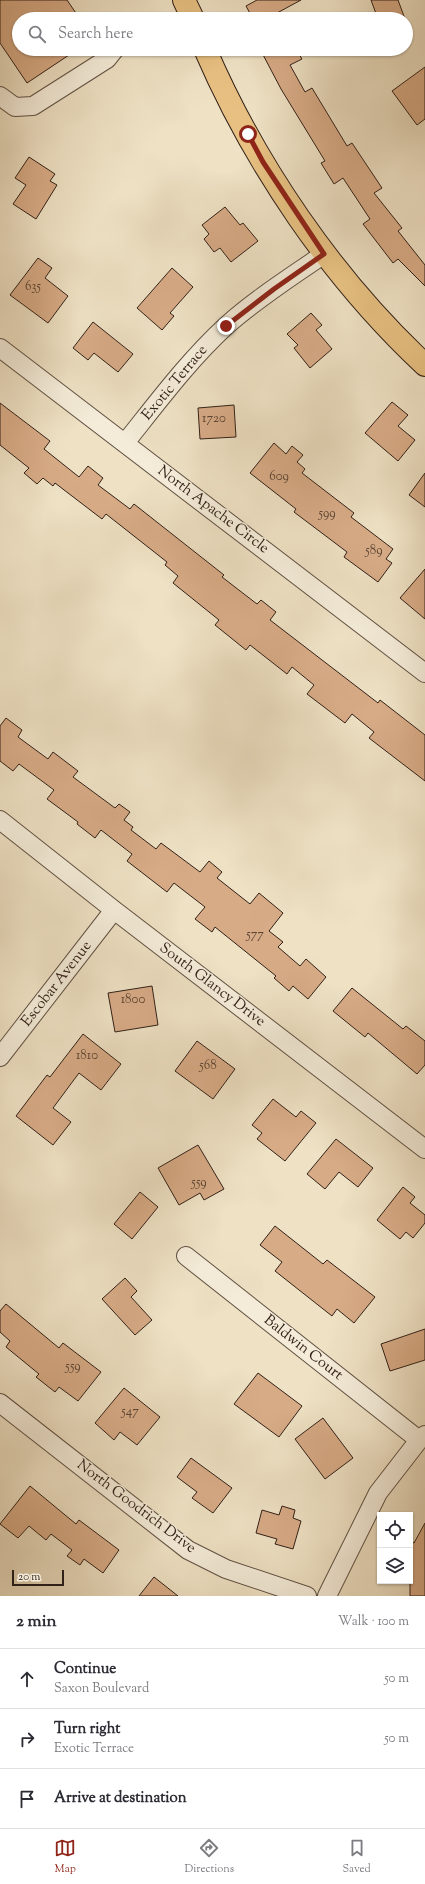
<!DOCTYPE html>
<html lang="en">
<head>
<meta charset="utf-8">
<style>
	:root { --surface:#fff; --page:#f7f7f7; --text:#2b2b33; --muted:#7c7c81; --line:#e1e1e2; --accent:#8f2418 }
	body { margin:0; font-family:"Sorts Mill Goudy",serif; background:var(--page); color:var(--text) }
	.controls { position:absolute; right:12px; bottom:12px; display:grid; overflow:hidden; border-radius:0px; box-shadow:0 1px 3px #0004 }
	.controls button { width:36px; height:36px; display:grid; place-items:center; padding:0; border:0; border-bottom:1px solid var(--line); background:var(--surface); color:var(--text); font:20px sans-serif }
	.scale { position:absolute; left:12px; bottom:10px; width:52px; box-sizing:border-box; padding-left:4px; border:2px solid #322118; border-top:0; font-size:11px; line-height:14px; white-space:nowrap; color:#322118; -webkit-text-stroke:3px #f4ecd9; paint-order:stroke }
	.stop { position:absolute; width:12px; height:12px; margin:-9px; border:3px solid #8f2418; border-radius:50%; background:#fff }
	.stop.end { background:#8f2418; border-color:#fff; box-shadow:0 1px 4px #0008 }
	.list { margin:0; padding:0; list-style:none }
	h2 { display:flex; justify-content:space-between; align-items:center; height:52px; margin:0; padding:0 16px; font-size:17px }
	h2 small { font-size:13px; font-weight:400; color:var(--muted) }
	.list li { display:grid; grid-template-columns:26px 1fr auto; gap:12px; align-items:center; box-sizing:border-box; height:60px; padding:0 16px; border-top:1px solid var(--line) }
	.list b { display:block; font-size:15px; white-space:nowrap }
	.list p { margin:0; font-size:13px; white-space:nowrap; color:var(--muted) }
	.list em { font-size:13px; font-style:normal; color:var(--muted) }
	.icon { flex:none; width:22px; height:22px; fill:none; stroke:currentColor; stroke-width:2; stroke-linecap:round; stroke-linejoin:round }
	.map { position:relative; flex:none; width:425px; height:1596px; overflow:hidden }
	.search { position:absolute; background:var(--surface); box-shadow:0 1px 3px #0004; left:12px; right:12px; top:12px; height:44px; display:flex; align-items:center; gap:10px; box-sizing:border-box; padding:0 14px; border-radius:22px; color:var(--muted); font-size:15px }
	.sheet { height:232px; background:var(--surface) }
	nav { display:flex; justify-content:space-around; align-items:center; box-sizing:border-box; height:56px; border-top:1px solid var(--line); background:var(--surface); font-size:11px; color:var(--muted) }
	nav a { display:grid; justify-items:center; gap:2px }
	nav .on { color:var(--accent) }
	.map>svg:first-child { display:block }
	.building { fill:#d7ab86; stroke:#322118 }
	.lines { fill:none; stroke-linecap:round; stroke-linejoin:round }
	.minor-casing { stroke:#615143; stroke-width:20 }
	.major-casing { stroke:#322118; stroke-width:24 }
	.minor { stroke:#f4ecd9; stroke-width:18 }
	.major { stroke:#e7c082; stroke-width:22 }
	.route { stroke:#8f2418; stroke-width:5 }
	.labels { text-anchor:middle; dominant-baseline:central; stroke-width:3; stroke-linejoin:round; paint-order:stroke }
	.number-label { font-size:13px; fill:#5b4434 }
	.street-label { font-size:15px; fill:#322118; stroke:#f4ecd9 }
</style>
</head>
<body>
<div class="map">
<svg width="425" height="1596" viewBox="0 0 425 1596">
	<rect width="100%" height="100%" fill="#eee1c4"/>
	<filter id="stains"><feTurbulence type="fractalNoise" baseFrequency=".005" numOctaves="4"/><feColorMatrix values="0 0 0 0 .2 0 0 0 0 .09 0 0 0 0 .02 0 0 0 .5 -.17"/></filter>
	<radialGradient id="worn" r=".72"><stop offset=".6" stop-color="#630" stop-opacity="0"/><stop offset="1" stop-color="#630" stop-opacity=".3"/></radialGradient>
	<path class="building" d="M0 0H67L80 19H19V49H78L27 83 0 43Z
		M257 0H301L266 19H253L246 6Z
		M371 0H398L405 19H378Z
		M260 49H296L302 59 290 65 305 92 312 88 347 146 352 143 382 188 374 193 402 228 398 231 425 265V286L398 259 393 263 363 224 370 219 343 178 334 184 321 163 325 161 281 89Z
		M425 67V119L417 125 392 91Z
		M29 157 55 174 50 181 57 185 36 219 13 204 26 185 15 178Z
		M225 207 240 225 243 223 258 241 231 262 220 248 214 252 204 239 209 234 202 225Z
		M38 258 52 268 45 278 68 296 48 323 10 295Z
		M172 268 193 287 170 313 174 316 162 330 137 308Z
		M311 313 322 325 316 330 332 349 310 368 294 348 298 345 287 334Z
		M93 322 133 354 118 372 94 353 88 360 73 348Z
		M392 402 408 415 398 426 415 440 398 461 365 433Z
		M0 403 50 441 44 449 79 477 88 466 103 478 98 485 130 509 134 504 224 575 222 577 257 604 261 600 276 612 270 620 378 703 380 700 425 735V781L369 738 374 732 352 714 345 723 307 694 314 685 292 667 287 674 250 645 246 650 215 625 219 620 173 583 178 576 165 565 167 562 106 514 102 519 55 483 53 486 43 478 37 484 24 473 29 468 0 445Z
		M234 405 236 437 200 439 198 408Z
		M274 443 286 454 292 446 303 455 297 462 305 469 302 473 354 513 351 517 393 549 386 559 392 563 378 582 344 557 347 552 294 512 296 509 250 473Z
		M425 473V507L409 495Z
		M425 569V619L400 598Z
		M6 718 22 730 18 737 48 759 53 752 78 771 73 777 115 808 119 804 130 812 124 820 133 827 131 830 156 849 161 843 200 872 209 861 222 872 217 878 250 904 259 893 283 913 269 931 283 942 278 947 300 966 306 959 326 977 308 999 293 986 289 991 274 978 276 976 215 927 212 932 195 919 205 907 174 883 167 892 127 861 132 854 101 830 95 838 77 824 78 822 47 799 54 790 19 764 13 771 0 761V726Z
		M152 986 158 1025 115 1032 108 993Z
		M352 988 403 1029 406 1026 425 1041V1065L417 1074 368 1033 365 1037 333 1011Z
		M83 1034 121 1064 101 1090 79 1073 53 1108 71 1122 53 1145 16 1116 47 1075 50 1077Z
		M197 1041 235 1069 213 1099 175 1071Z
		M273 1099 296 1117 301 1111 316 1123 285 1161 257 1139 262 1133 252 1125Z
		M336 1139 373 1168 358 1187 339 1172 325 1189 307 1174Z
		M198 1145 224 1189 204 1200 200 1193 179 1205 158 1168Z
		M403 1187 415 1197 410 1203 425 1215V1223L413 1238 406 1232 400 1239 377 1220Z
		M140 1192 158 1207 132 1239 114 1224Z
		M275 1226 323 1264 327 1260 375 1297 354 1323 337 1309 332 1316 275 1271 282 1262 260 1245Z
		M125 1278 137 1291 131 1297 152 1320 135 1335 102 1299Z
		M6 1304 59 1348 63 1343 101 1372 78 1401 59 1387 55 1392 36 1377 39 1374 6 1347 10 1341 0 1332V1311Z
		M425 1329V1360L390 1371 381 1344Z
		M258 1373 302 1406 279 1437 234 1404Z
		M124 1388 160 1417 137 1445 120 1432 114 1440 95 1423Z
		M323 1418 353 1458 325 1479 295 1439Z
		M191 1458 232 1488 213 1513 192 1498 197 1492 177 1477Z
		M30 1486 76 1524 79 1520 119 1550 103 1573 84 1559 80 1565 67 1556 72 1550 51 1534 46 1540 29 1526 18 1538 0 1524Z
		M282 1506 295 1510 293 1518 301 1521 293 1549 275 1544 277 1539 256 1533 262 1510 279 1515Z
		M425 1523V1596H410V1540L414 1543Z
		M154 1577 178 1596H139Z"/>
	<g class="lines">
		<g class="minor-casing">
			<path id="minor" d="M0 96 15 107 33 106 107 59 115 49
				M0 348 425 673
				M125 443C157 403 188 361 226 326 256 299 291 277 324 254
				M0 820 114 910 425 1149
				M0 1057 114 910
				M186 1256 419 1440
				M0 1403 188 1550 226 1569 307 1596
				M327 1596 378 1493 419 1440 425 1435"/>
		</g>
		<g class="major-casing">
			<path id="major" d="M184 0 193 19
				M205 49C255 165 332 278 425 365"/>
		</g>
		<use href="#minor" class="minor"/>
		<use href="#major" class="major"/>
	</g>
	<g class="lines">
		<path class="route" d="M226 326 274 289 324 254 263 162 248 134"/>
	</g>
	<g class="labels">
		<g class="number-label">
			<text x="33" y="287">635</text>
			<text x="214" y="419">1720</text>
			<text x="279" y="477">609</text>
			<text x="327" y="514">599</text>
			<text x="374" y="551">589</text>
			<text x="255" y="935">577</text>
			<text x="133" y="1000">1800</text>
			<text x="87" y="1056">1810</text>
			<text x="208" y="1066">568</text>
			<text x="199" y="1183">559</text>
			<text x="73" y="1367">559</text>
			<text x="130" y="1412">547</text>
		</g>
		<g class="street-label">
			<text transform="translate(175 383) rotate(-50)">Exotic Terrace</text>
			<text transform="translate(213 510) rotate(37)">North Apache Circle</text>
			<text transform="translate(57 984) rotate(-52)">Escobar Avenue</text>
			<text transform="translate(212 985) rotate(37)">South Glancy Drive</text>
			<text transform="translate(303 1348) rotate(38)">Baldwin Court</text>
			<text transform="translate(136 1507) rotate(37)">North Goodrich Drive</text>
		</g>
	</g>
	<rect width="100%" height="100%" filter="url(#stains)"/>
	<rect width="100%" height="100%" fill="url(#worn)"/>
</svg>
<div class="controls">
<button><svg class="icon" aria-label="locate" viewBox="0 0 24 24"><circle cx="12" cy="12" r="6"/><path d="M12 2v4M12 18v4M2 12h4M18 12h4"/></svg></button>
<button><svg class="icon" aria-label="layers" viewBox="0 0 24 24"><path d="M12 4l9 5-9 5-9-5zM3 14l9 5 9-5"/></svg></button>
</div>
<div class="scale">20 m</div>
<div class="stop" style="left:248px;top:134px"></div>
<div class="stop end" style="left:226px;top:326px"></div>
<div class="search"><svg class="icon" aria-label="search" viewBox="0 0 24 24"><circle cx="10" cy="10" r="6"/><path d="M15 15l6 6"/></svg>Search here</div>
</div>
<section class="sheet">
<h2>2 min<small>Walk · 100 m</small></h2>
<ul class="list">
<li><svg class="icon" aria-label="ahead" viewBox="0 0 24 24"><path d="M12 20V5M6 11l6-6 6 6"/></svg><div><b>Continue</b><p>Saxon Boulevard</p></div><em>50 m</em></li>
<li><svg class="icon" aria-label="right" viewBox="0 0 24 24"><path d="M7 20v-9h11M14 6l5 5-5 5"/></svg><div><b>Turn right</b><p>Exotic Terrace</p></div><em>50 m</em></li>
<li><svg class="icon" aria-label="arrive" viewBox="0 0 24 24"><path d="M6 21V4h12l-3 4 3 4H6"/></svg><div><b>Arrive at destination</b></div></li>
</ul>
</section>
<nav>
<a class="on"><svg class="icon" aria-label="map" viewBox="0 0 24 24"><path d="M3 6l6-2 6 2 6-2v14l-6 2-6-2-6 2zM9 4v14M15 6v14"/></svg>Map</a>
<a><svg class="icon" aria-label="directions" viewBox="0 0 24 24"><path d="M12 3l9 9-9 9-9-9zM9 14v-3h6M13 9l2 2-2 2"/></svg>Directions</a>
<a><svg class="icon" aria-label="saved" viewBox="0 0 24 24"><path d="M7 4h10v16l-5-4-5 4z"/></svg>Saved</a>
</nav>
</body>
</html>
